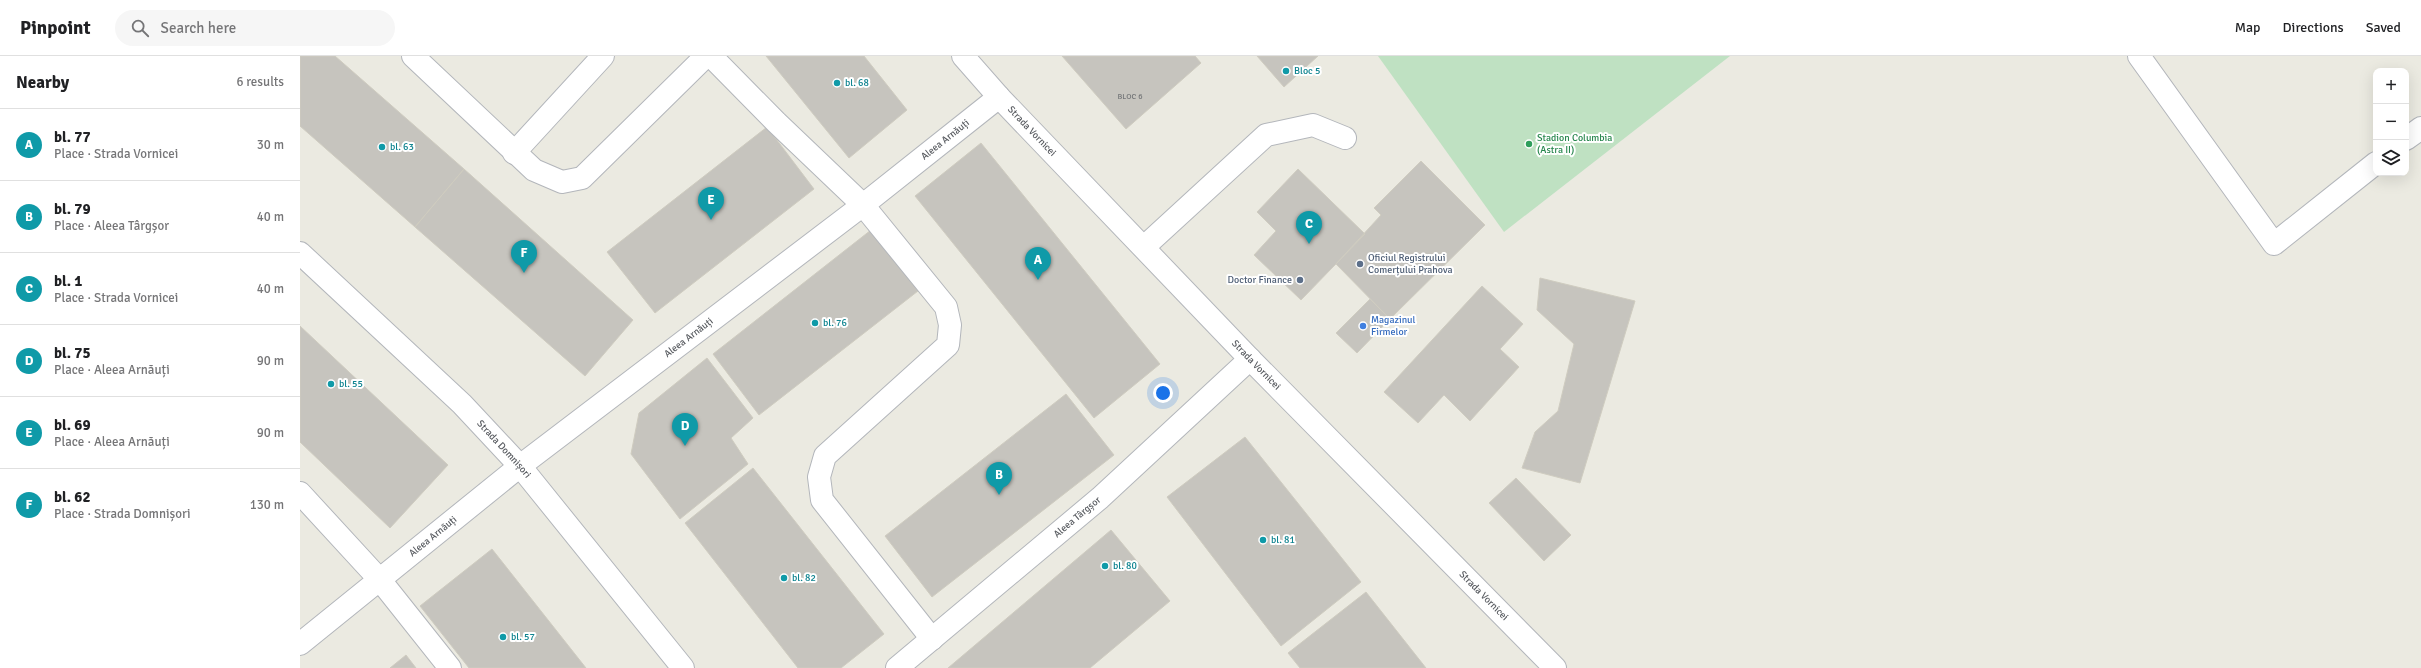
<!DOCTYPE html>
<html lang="en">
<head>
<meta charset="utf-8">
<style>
	:root { --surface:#fff; --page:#f6f6f6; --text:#202124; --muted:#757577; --line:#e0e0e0; --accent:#db5437 }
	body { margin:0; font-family:Signika,sans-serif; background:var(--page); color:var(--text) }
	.controls { position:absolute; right:12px; top:12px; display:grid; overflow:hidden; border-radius:8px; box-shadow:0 4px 16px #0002 }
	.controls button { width:36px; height:36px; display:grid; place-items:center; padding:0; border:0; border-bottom:1px solid var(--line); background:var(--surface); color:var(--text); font:20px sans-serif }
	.you { position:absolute; left:863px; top:337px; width:14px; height:14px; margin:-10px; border:3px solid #fff; border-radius:50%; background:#1a73e8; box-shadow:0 0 0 6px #1a73e833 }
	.badge { display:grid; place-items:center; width:26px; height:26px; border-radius:50%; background:var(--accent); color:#fff; font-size:13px; font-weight:700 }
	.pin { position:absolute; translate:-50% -33px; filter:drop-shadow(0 1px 2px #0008) }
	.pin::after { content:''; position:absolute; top:21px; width:14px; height:12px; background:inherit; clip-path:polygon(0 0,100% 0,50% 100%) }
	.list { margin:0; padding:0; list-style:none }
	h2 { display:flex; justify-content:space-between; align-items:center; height:52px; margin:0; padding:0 16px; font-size:17px }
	h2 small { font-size:13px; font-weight:400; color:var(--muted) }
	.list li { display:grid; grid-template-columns:26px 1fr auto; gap:12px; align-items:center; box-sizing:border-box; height:72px; padding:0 16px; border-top:1px solid var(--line) }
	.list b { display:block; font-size:15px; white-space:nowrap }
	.list p { margin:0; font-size:13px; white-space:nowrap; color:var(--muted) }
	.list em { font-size:13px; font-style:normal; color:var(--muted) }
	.icon { flex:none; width:22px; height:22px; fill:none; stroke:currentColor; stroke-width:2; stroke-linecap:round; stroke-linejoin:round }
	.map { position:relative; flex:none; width:2121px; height:612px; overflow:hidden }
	header { display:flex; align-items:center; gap:24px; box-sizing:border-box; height:56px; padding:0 20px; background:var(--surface); border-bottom:1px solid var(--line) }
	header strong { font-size:19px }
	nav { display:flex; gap:22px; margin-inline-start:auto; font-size:14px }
	.search { width:280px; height:36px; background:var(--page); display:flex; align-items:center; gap:10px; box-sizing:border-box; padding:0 14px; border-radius:22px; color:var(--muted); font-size:15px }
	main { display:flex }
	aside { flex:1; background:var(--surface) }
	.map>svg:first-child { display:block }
	.green { fill:#bfe1c2 }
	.building { fill:#c6c4be; stroke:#cfccc0 }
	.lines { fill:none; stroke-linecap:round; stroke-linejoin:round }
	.minor-casing { stroke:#b3b6bb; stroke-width:24 }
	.minor { stroke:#fff; stroke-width:22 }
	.culture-dot { fill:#0f9aa8; stroke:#fff; stroke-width:1.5 }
	.leisure-dot { fill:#2e9e5b; stroke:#fff; stroke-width:1.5 }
	.service-dot { fill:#5c6f8a; stroke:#fff; stroke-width:1.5 }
	.shop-dot { fill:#3f7fe0; stroke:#fff; stroke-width:1.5 }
	.labels { text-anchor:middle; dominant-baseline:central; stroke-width:4; stroke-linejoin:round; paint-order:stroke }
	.number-label { font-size:8px; fill:#747678 }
	.culture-label { font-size:10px; fill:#0d838f; stroke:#fff; text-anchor:start }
	.street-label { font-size:10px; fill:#595c61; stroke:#fff }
	.leisure-label { font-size:10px; fill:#27864d; stroke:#fff; text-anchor:start }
	.service-label { font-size:10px; fill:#4e5e75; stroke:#fff; text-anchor:start }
	.shop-label { font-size:10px; fill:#366cbe; stroke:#fff; text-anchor:start }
</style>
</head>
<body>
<header>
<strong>Pinpoint</strong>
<div class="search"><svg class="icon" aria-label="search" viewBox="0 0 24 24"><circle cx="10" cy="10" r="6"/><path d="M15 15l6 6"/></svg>Search here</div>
<nav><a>Map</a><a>Directions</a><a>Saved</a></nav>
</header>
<main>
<aside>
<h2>Nearby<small>6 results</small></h2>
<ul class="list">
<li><span class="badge" style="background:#0f9aa8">A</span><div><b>bl. 77</b><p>Place · Strada Vornicei</p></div><em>30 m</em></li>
<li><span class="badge" style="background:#0f9aa8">B</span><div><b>bl. 79</b><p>Place · Aleea Târgșor</p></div><em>40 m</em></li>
<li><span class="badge" style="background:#0f9aa8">C</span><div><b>bl. 1</b><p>Place · Strada Vornicei</p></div><em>40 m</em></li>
<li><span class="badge" style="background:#0f9aa8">D</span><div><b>bl. 75</b><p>Place · Aleea Arnăuți</p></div><em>90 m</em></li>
<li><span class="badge" style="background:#0f9aa8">E</span><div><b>bl. 69</b><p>Place · Aleea Arnăuți</p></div><em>90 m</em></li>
<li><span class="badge" style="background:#0f9aa8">F</span><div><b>bl. 62</b><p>Place · Strada Domnișori</p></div><em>130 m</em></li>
</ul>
</aside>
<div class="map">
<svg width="2121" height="612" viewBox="0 0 2121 612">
	<rect width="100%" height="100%" fill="#ebeae1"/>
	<path class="green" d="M1078 0H1430L1204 176Z"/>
	<path class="building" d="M0 0H35L164 113 115 171 0 70Z
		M466 0H564L607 54 549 102Z
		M762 0H895L901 7 826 73Z
		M957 0H1018L984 31Z
		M467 71 514 133 355 257 307 196Z
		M681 87 860 308 794 362 615 140Z
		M1121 105 1185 169 1090 263 1036 208 1081 159 1074 152Z
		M164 113 333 264 285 320 115 171Z
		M998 113 1065 178 1001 244 954 199 976 175 957 156Z
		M571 174 618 235 459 359 413 298Z
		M1240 222 1335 245 1280 427 1222 412 1235 376 1258 355 1274 288 1237 254Z
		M1182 230 1223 268 1200 293 1219 311 1170 365 1144 339 1118 367 1084 336Z
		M1070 243 1090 263 1057 297 1036 277Z
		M0 270 148 409 90 472 0 386Z
		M407 302 453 362 431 382 448 408 380 463 331 398 339 357Z
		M766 338 814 399 632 541 585 480Z
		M945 381 1061 526 981 590 867 441Z
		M453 412 584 578 541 612H498L385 467Z
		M1216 422 1271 479 1244 505 1189 447Z
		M811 474 870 545 790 612H648Z
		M192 493 286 612H169L120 550Z
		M1066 536 1126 612H1000L988 597Z
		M106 599 116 612H90Z"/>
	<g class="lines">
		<g class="minor-casing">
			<g id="minor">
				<path d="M113 0 234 114 262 126 282 122 406 0"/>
				<path d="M411 0 476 66 563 149 646 251 650 269 648 289 525 400 519 421 522 444 632 583"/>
				<path id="s1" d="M663 0 699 41 950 303 1255 612"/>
				<path d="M1839 0 1974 188 2076 107"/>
				<path d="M2106 83 2121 72"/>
				<path d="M214 97 303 0"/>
				<path d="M844 191 966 79 1013 69 1045 82"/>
				<path id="s2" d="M0 197 162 348 220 410 383 612"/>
				<path d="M0 437 80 524 150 612"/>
				<path id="s3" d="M0 588 220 410 563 149 699 41"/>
				<path id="s4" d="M597 612 800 442 950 303"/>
			</g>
		</g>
		<use href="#minor" class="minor"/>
	</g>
	<g class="culture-dot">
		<circle cx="986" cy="15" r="4"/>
		<circle cx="537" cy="27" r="4"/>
		<circle cx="82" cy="91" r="4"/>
		<circle cx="515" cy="267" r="4"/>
		<circle cx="31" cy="328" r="4"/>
		<circle cx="963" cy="484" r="4"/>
		<circle cx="805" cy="510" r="4"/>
		<circle cx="484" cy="522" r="4"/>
		<circle cx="203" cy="581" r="4"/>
	</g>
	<circle class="leisure-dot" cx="1229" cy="88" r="4"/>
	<g class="service-dot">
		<circle cx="1060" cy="208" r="4"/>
		<circle cx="1000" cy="224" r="4"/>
	</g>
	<circle class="shop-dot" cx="1063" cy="270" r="4"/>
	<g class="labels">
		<g class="number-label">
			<text x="830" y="40">BLOC 6</text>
		</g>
		<g class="culture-label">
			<text x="994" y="15">Bloc 5</text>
			<text x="545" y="27">bl. 68</text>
			<text x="90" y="91">bl. 63</text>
			<text x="523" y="267">bl. 76</text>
			<text x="39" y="328">bl. 55</text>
			<text x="971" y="484">bl. 81</text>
			<text x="813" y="510">bl. 80</text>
			<text x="492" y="522">bl. 82</text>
			<text x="211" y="581">bl. 57</text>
		</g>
		<g class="street-label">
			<text stroke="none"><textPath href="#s1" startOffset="102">Strada Vornicei</textPath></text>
			<text stroke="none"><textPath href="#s3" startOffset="819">Aleea Arnăuți</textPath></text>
			<text stroke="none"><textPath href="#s3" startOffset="495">Aleea Arnăuți</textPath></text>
			<text stroke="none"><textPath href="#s1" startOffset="426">Strada Vornicei</textPath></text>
			<text stroke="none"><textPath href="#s2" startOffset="283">Strada Domnișori</textPath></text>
			<text stroke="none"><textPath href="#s4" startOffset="235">Aleea Târgșor</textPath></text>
			<text stroke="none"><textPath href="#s3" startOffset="171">Aleea Arnăuți</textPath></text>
			<text stroke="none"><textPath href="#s1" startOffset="750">Strada Vornicei</textPath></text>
		</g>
		<g class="leisure-label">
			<text x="1237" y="82">Stadion Columbia<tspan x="1237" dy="12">(Astra II)</tspan></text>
		</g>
		<g class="service-label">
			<text x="1068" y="202">Oficiul Registrului<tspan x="1068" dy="12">Comerțului Prahova</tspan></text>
			<text x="992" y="224" text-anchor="end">Doctor Finance</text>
		</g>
		<g class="shop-label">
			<text x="1071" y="264">Magazinul<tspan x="1071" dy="12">Firmelor</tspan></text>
		</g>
	</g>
</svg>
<div class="controls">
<button>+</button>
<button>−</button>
<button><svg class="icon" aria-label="layers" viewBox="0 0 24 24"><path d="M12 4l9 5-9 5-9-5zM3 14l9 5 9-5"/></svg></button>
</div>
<div class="you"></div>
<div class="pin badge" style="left:738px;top:224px;background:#0f9aa8">A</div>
<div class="pin badge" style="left:699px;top:439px;background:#0f9aa8">B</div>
<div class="pin badge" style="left:1009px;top:188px;background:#0f9aa8">C</div>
<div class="pin badge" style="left:385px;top:390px;background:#0f9aa8">D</div>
<div class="pin badge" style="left:411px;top:164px;background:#0f9aa8">E</div>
<div class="pin badge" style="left:224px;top:217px;background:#0f9aa8">F</div>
</div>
</main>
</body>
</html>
